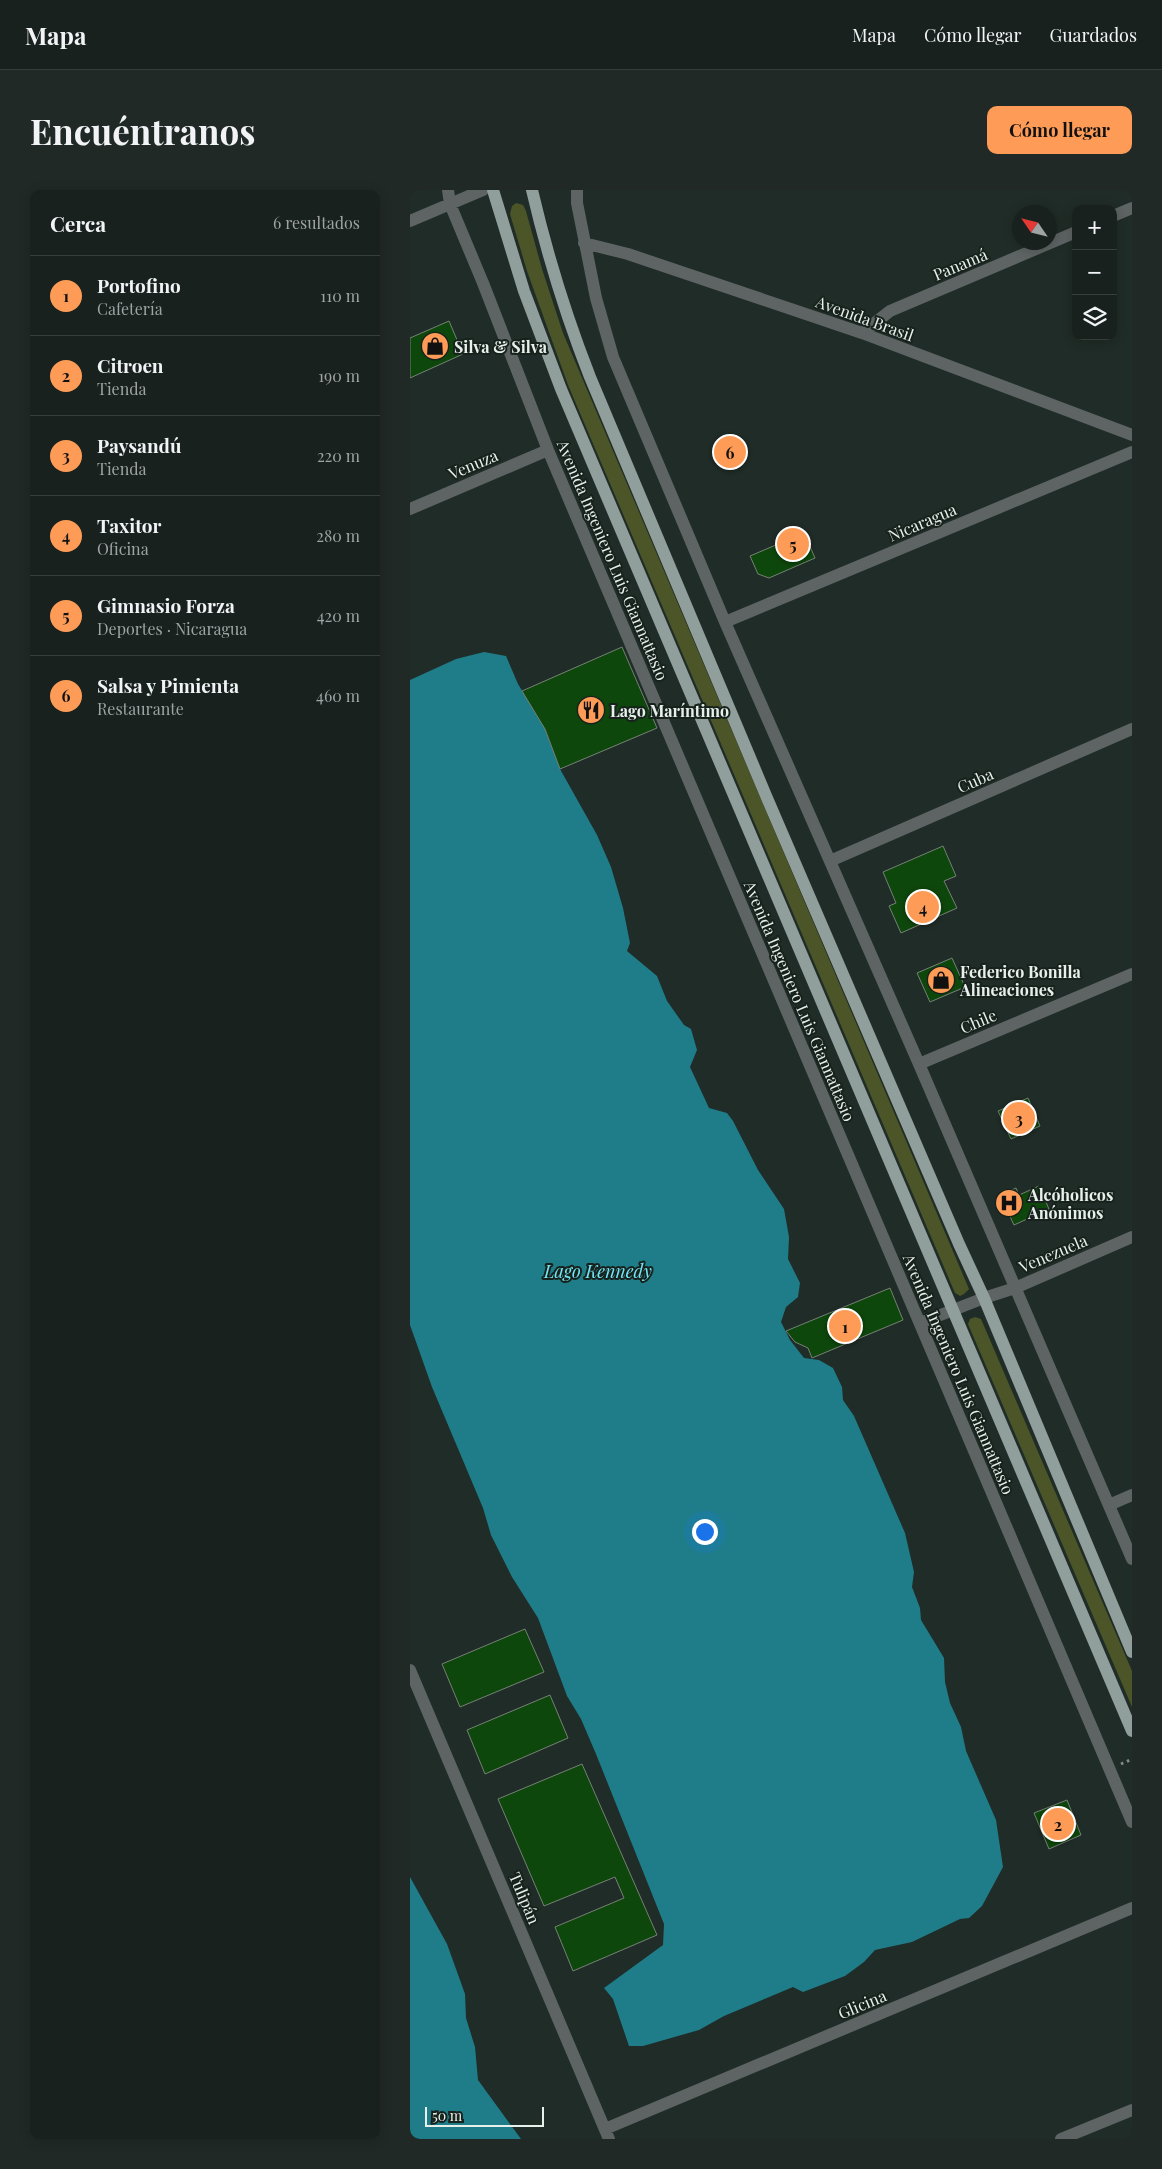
<!DOCTYPE html>
<html lang="es">
<head>
<meta charset="utf-8">
<style>
	:root { --surface:#18211d; --page:#212926; --text:#f1f3f6; --muted:#9fa3a4; --line:#363e3b; --accent:#fe9c57 }
	body { margin:0; font-family:"Playfair Display",serif; background:var(--page); color:var(--text) }
	.controls { position:absolute; right:15px; top:15px; display:grid; overflow:hidden; border-radius:10px; box-shadow:0 2px 12px #0003 }
	.controls button { width:45px; height:45px; display:grid; place-items:center; padding:0; border:0; border-bottom:1px solid var(--line); background:var(--surface); color:var(--text); font:25px sans-serif }
	.compass { position:absolute; left:602px; top:15px; width:45px; height:45px; border-radius:50%; background:var(--surface); box-shadow:0 2px 12px #0003; rotate:305deg }
	.scale { position:absolute; left:15px; bottom:12px; width:119px; box-sizing:border-box; padding-left:5px; border:2px solid #e8f0ec; border-top:0; font-size:14px; line-height:18px; white-space:nowrap; color:#e8f0ec; -webkit-text-stroke:4px #17221d; paint-order:stroke }
	.you { position:absolute; left:294px; top:1341px; width:18px; height:18px; margin:-12px; border:4px solid #fff; border-radius:50%; background:#1a73e8; box-shadow:0 0 0 8px #1a73e833 }
	.badge { display:grid; place-items:center; width:32px; height:32px; border-radius:50%; background:var(--accent); color:#111; font-size:16px; font-weight:700 }
	.pin { position:absolute; translate:-50% -50%; border:2px solid #fff; box-shadow:0 1px 5px #0006 }
	.list { margin:0; padding:0; list-style:none }
	h2 { display:flex; justify-content:space-between; align-items:center; height:65px; margin:0; padding:0 20px; font-size:21px }
	h2 small { font-size:16px; font-weight:400; color:var(--muted) }
	.list li { display:grid; grid-template-columns:32px 1fr auto; gap:15px; align-items:center; box-sizing:border-box; height:80px; padding:0 20px; border-top:1px solid var(--line) }
	.list b { display:block; font-size:19px; white-space:nowrap }
	.list p { margin:0; font-size:16px; white-space:nowrap; color:var(--muted) }
	.list em { font-size:16px; font-style:normal; color:var(--muted) }
	.icon { flex:none; width:28px; height:28px; fill:none; stroke:currentColor; stroke-width:2; stroke-linecap:round; stroke-linejoin:round }
	.map { position:relative; flex:none; width:722px; height:1949px; overflow:hidden; border-radius:10px }
	header { display:flex; align-items:center; gap:30px; box-sizing:border-box; height:70px; padding:0 25px; background:var(--surface); border-bottom:1px solid var(--line) }
	header strong { font-size:24px }
	nav { display:flex; gap:28px; margin-inline-start:auto; font-size:18px }
	.intro { display:flex; align-items:center; justify-content:space-between; box-sizing:border-box; height:120px; padding:0 30px }
	h1 { margin:0; font-size:35px }
	.button { padding:12px 22px; border-radius:10px; background:var(--accent); color:#111; font-size:18px; font-weight:700 }
	main { display:flex; gap:30px; padding:0 30px }
	aside { flex:1; background:var(--surface); border-radius:10px; box-shadow:0 2px 12px #0003 }
	.map>svg:first-child { display:block }
	.green { fill:#4b5528 }
	.water { fill:#1f7d89 }
	.building { fill:#0e470c; stroke:#778076 }
	.lines { fill:none; stroke-linecap:round; stroke-linejoin:round }
	.path { stroke:#838d88; stroke-width:3; stroke-dasharray:2.5 4; stroke-linecap:butt }
	.minor { stroke:#5d6463; stroke-width:12 }
	.major { stroke:#909e9c; stroke-width:12 }
	.labels { text-anchor:middle; dominant-baseline:central; stroke-width:4; stroke-linejoin:round; paint-order:stroke }
	.street-label { font-size:16px; fill:#e8f0ec; stroke:#17221d }
	.poi-label { font-size:16px; font-weight:bold; fill:#e8f0ec; stroke:#17221d; text-anchor:start }
	.water-label { font-size:18px; font-style:italic; fill:#71e6f8; stroke:#17221d }
</style>
</head>
<body>
<header>
<strong>Mapa</strong>
<nav><a>Mapa</a><a>Cómo llegar</a><a>Guardados</a></nav>
</header>
<div class="intro"><h1>Encuéntranos</h1><a class="button">Cómo llegar</a></div>
<main>
<aside>
<h2>Cerca<small>6 resultados</small></h2>
<ul class="list">
<li><span class="badge">1</span><div><b>Portofino</b><p>Cafetería</p></div><em>110 m</em></li>
<li><span class="badge">2</span><div><b>Citroen</b><p>Tienda</p></div><em>190 m</em></li>
<li><span class="badge">3</span><div><b>Paysandú</b><p>Tienda</p></div><em>220 m</em></li>
<li><span class="badge">4</span><div><b>Taxitor</b><p>Oficina</p></div><em>280 m</em></li>
<li><span class="badge">5</span><div><b>Gimnasio Forza</b><p>Deportes · Nicaragua</p></div><em>420 m</em></li>
<li><span class="badge">6</span><div><b>Salsa y Pimienta</b><p>Restaurante</p></div><em>460 m</em></li>
</ul>
</aside>
<div class="map">
<svg width="722" height="1949" viewBox="0 0 722 1949">
	<rect width="100%" height="100%" fill="#202c27"/>
	<path class="green" d="M106 13 113 15 116 21 132 79 153 143 559 1099 554 1104 550 1106 545 1103 158 195 117 81 100 24 102 16Z
		M565 1127 571 1129 722 1481V1517L558 1134 560 1129Z"/>
	<path class="water" d="M74 462 96 466 108 494 135 539 150 579 187 645 201 677 213 718 220 753 217 761 247 786 257 811 274 835 281 839 287 860 280 877 299 918 317 923 323 931 348 980 374 1019 379 1047 378 1069 390 1093 388 1107 376 1117 371 1132 380 1150 394 1168 409 1170 423 1178 432 1197 433 1210 444 1226 495 1343 504 1382 502 1397 510 1418 511 1430 534 1468 535 1492 540 1513 551 1537 556 1561 586 1630 593 1677 572 1716 559 1728 550 1729 502 1752 465 1760 454 1772 435 1786 393 1802 383 1797 314 1826 289 1840 233 1856H219L203 1809 194 1798 253 1755 254 1734 186 1564 171 1529 157 1506 128 1428 102 1387 81 1345 73 1318 22 1197 0 1135V490L46 469Z
		M0 1687 37 1754 55 1804 56 1828 65 1857 68 1890 111 1949H0Z"/>
	<path class="building" d="M39 131 53 164 0 188V148Z
		M394 343 405 368 359 388 348 384 340 366Z
		M212 457 247 538 150 579 135 539 112 501Z
		M533 656 546 686 534 691 547 718 491 743 479 716 486 713 473 682Z
		M542 768 555 797 520 812 507 783Z
		M618 908 630 936 601 949 588 921Z
		M629 996 639 1019 604 1035 590 1005 606 998 609 1005Z
		M480 1098 493 1130 402 1168 398 1158 385 1152 376 1141Z
		M115 1439 134 1482 50 1517 32 1474Z
		M140 1505 158 1548 75 1584 57 1540Z
		M172 1574 247 1745 163 1781 145 1737 214 1708 205 1687 134 1716 88 1609Z
		M657 1610 671 1645 639 1659 624 1623Z"/>
	<g class="lines">
		<path class="path" d="M711 1574 722 1569"/>
		<path class="minor" d="M38 0 40 14 73 93 138 260 722 1632
			M167 0V13L186 108 203 167 315 432 509 874 722 1369
			M703 26 722 18
			M0 31 73 0
			M174 53 218 64 452 143 722 245
			M452 143 480 121 666 42
			M0 319 138 260
			M315 432 722 262
			M420 671 722 539
			M509 874 722 784
			M510 1133 574 1108 605 1098 722 1047
			M699 1315 722 1305
			M0 1480 199 1949
			M195 1939 722 1718
			M651 1949 722 1920"/>
		<path class="major" d="M83 0 114 101 151 199 722 1541
			M122 0C137 64 156 126 180 187L357 608 549 1054 574 1108 722 1462"/>
	</g>
	<defs>
		<g id="shop-disc" transform="scale(1.4375)"><circle r="9.5" fill="#fe9c57" stroke="#17221d"/><path d="M-5-2.5h2.3a2.7 3.5 0 0 1 5.4 0H5L5.5 6h-11ZM-1.5-2.5h3a1.5 2.3 0 0 0-3 0Z" fill="#111"/></g>
		<g id="restaurant-disc" transform="scale(1.4375)"><circle r="9.5" fill="#fe9c57" stroke="#17221d"/><path d="M-5-6h1v4h1v-4h1v4h1v-4h1v5L-1.5 .5V6h-2V.5L-5-1ZM5-6V6H3V1.5H1.5Q1.5-4 5-6Z" fill="#111"/></g>
		<g id="hospital-disc" transform="scale(1.4375)"><circle r="9.5" fill="#fe9c57" stroke="#17221d"/><path d="M-5-5h3v3.5h4V-5h3V5h-3V1.5h-4V5h-3Z" fill="#111"/></g>
	</defs>
	<g fill-rule="evenodd">
		<use href="#shop-disc" x="25" y="156"/>
		<use href="#restaurant-disc" x="181" y="520"/>
		<use href="#shop-disc" x="531" y="790"/>
		<use href="#hospital-disc" x="599" y="1013"/>
	</g>
	<g class="labels">
		<g class="street-label">
			<text transform="translate(550 74) rotate(-23)">Panamá</text>
			<text transform="translate(455 128) rotate(20)">Avenida Brasil</text>
			<text transform="translate(63 274) rotate(-23)">Venuza</text>
			<text transform="translate(512 332) rotate(-23)">Nicaragua</text>
			<text transform="translate(203 370) rotate(67)">Avenida Ingeniero Luis Giannattasio</text>
			<text transform="translate(565 590) rotate(-24)">Cuba</text>
			<text transform="translate(390 811) rotate(67)">Avenida Ingeniero Luis Giannattasio</text>
			<text transform="translate(568 831) rotate(-23)">Chile</text>
			<text transform="translate(643 1063) rotate(-23)">Venezuela</text>
			<text transform="translate(549 1184) rotate(67)">Avenida Ingeniero Luis Giannattasio</text>
			<text transform="translate(115 1708) rotate(67)">Tulipán</text>
			<text transform="translate(452 1814) rotate(-23)">Glicina</text>
		</g>
		<g class="poi-label">
			<text x="44" y="156">Silva &amp; Silva</text>
			<text x="200" y="520">Lago Maríntimo</text>
			<text x="550" y="781">Federico Bonilla<tspan x="550" dy="18">Alineaciones</tspan></text>
			<text x="618" y="1004">Alcóholicos<tspan x="618" dy="18">Anónimos</tspan></text>
		</g>
		<g class="water-label">
			<text x="188" y="1081">Lago Kennedy</text>
		</g>
	</g>
</svg>
<div class="controls">
<button>+</button>
<button>−</button>
<button><svg class="icon" aria-label="layers" viewBox="0 0 24 24"><path d="M12 4l9 5-9 5-9-5zM3 14l9 5 9-5"/></svg></button>
</div>
<svg class="compass" viewBox="-18 -18 36 36"><path d="M0-13l5 13h-10z" fill="#e53935"/><path d="M0 13l5-13h-10z" fill="#9fa3a4"/></svg>
<div class="scale">50 m</div>
<div class="you"></div>
<div class="pin badge" style="left:435px;top:1136px">1</div>
<div class="pin badge" style="left:648px;top:1634px">2</div>
<div class="pin badge" style="left:609px;top:928px">3</div>
<div class="pin badge" style="left:513px;top:717px">4</div>
<div class="pin badge" style="left:383px;top:354px">5</div>
<div class="pin badge" style="left:320px;top:262px">6</div>
</div>
</main>
</body>
</html>
